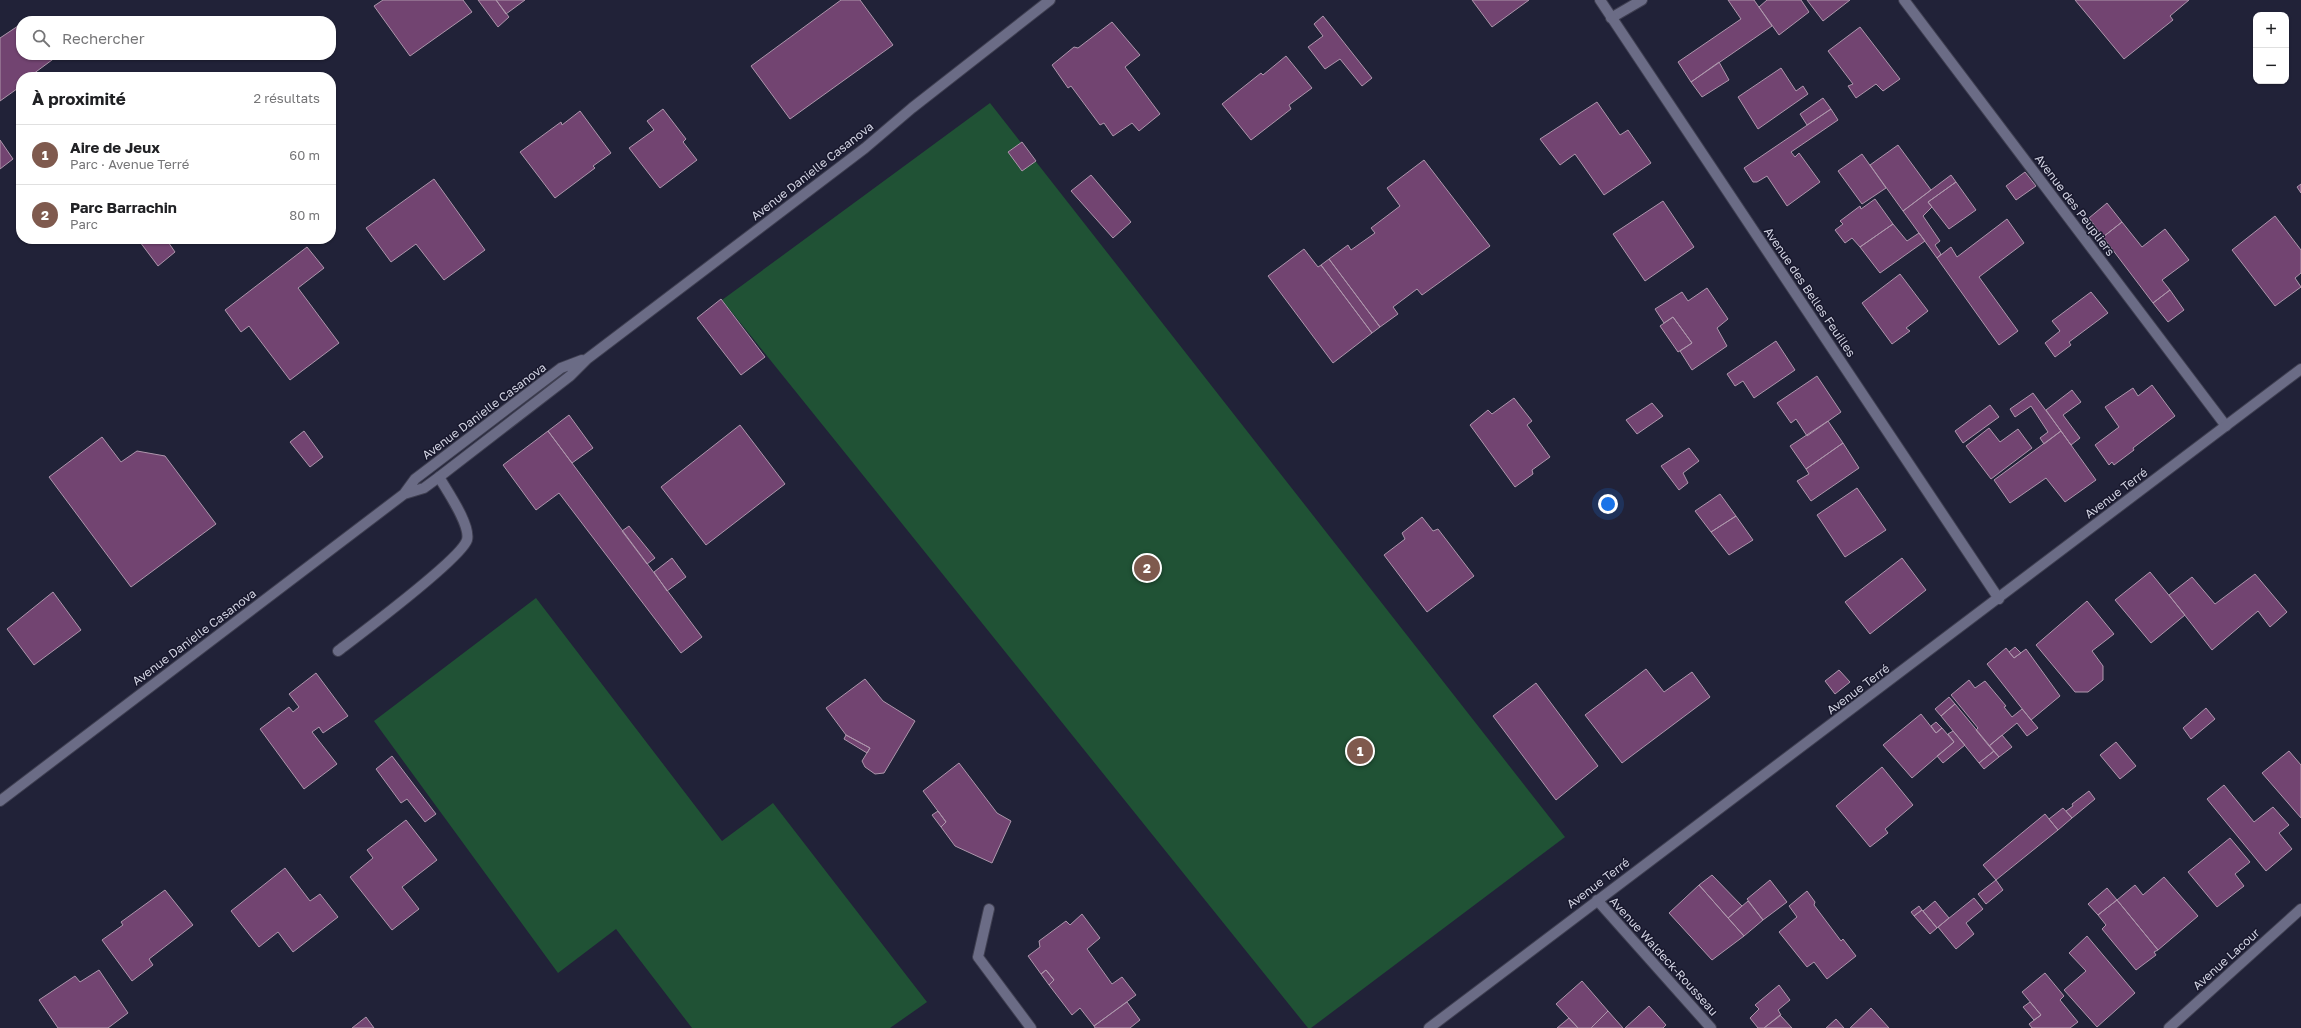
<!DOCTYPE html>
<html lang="fr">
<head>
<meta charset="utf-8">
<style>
	:root { --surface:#fff; --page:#f2f2f2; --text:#202124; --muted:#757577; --line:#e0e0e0; --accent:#7f5a4e }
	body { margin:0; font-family:"Golos Text",sans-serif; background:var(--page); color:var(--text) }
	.controls { position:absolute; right:12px; top:12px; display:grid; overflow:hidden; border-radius:8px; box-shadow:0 1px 3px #0004 }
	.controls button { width:36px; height:36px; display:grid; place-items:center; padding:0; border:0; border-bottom:1px solid var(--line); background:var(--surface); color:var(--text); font:20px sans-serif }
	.you { position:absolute; left:1608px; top:504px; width:14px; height:14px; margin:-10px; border:3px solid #fff; border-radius:50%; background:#1a73e8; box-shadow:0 0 0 6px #1a73e833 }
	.badge { display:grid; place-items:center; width:26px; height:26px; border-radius:50%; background:var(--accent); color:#fff; font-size:13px; font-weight:700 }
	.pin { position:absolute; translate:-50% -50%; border:2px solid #fff; box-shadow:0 1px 4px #0006 }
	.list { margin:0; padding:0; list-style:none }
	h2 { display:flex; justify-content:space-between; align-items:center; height:52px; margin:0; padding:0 16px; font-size:17px }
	h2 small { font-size:13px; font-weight:400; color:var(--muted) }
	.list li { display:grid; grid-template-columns:26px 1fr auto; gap:12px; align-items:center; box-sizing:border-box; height:60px; padding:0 16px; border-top:1px solid var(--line) }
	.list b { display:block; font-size:15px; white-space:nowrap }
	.list p { margin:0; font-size:13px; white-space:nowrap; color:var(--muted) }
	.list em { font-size:13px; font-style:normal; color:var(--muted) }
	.icon { flex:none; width:22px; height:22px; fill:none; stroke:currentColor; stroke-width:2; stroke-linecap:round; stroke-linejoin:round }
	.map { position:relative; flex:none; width:2301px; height:1028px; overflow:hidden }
	.search { position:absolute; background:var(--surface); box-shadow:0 1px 3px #0004; left:16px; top:16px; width:320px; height:44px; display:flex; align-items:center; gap:10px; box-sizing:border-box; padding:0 14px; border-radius:16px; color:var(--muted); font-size:15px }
	.panel { position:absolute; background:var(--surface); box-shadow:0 1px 3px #0004; left:16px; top:72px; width:320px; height:172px; border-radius:16px }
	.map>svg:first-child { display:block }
	.green { fill:#205235 }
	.building { fill:#724471; stroke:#ad96ac }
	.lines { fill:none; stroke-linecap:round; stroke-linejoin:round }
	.service-casing { stroke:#3f3f51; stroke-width:12 }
	.minor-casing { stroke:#3f3f51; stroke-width:12 }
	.tertiary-casing { stroke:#3f3f51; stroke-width:12 }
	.service { stroke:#6b6c86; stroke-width:10 }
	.minor { stroke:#6b6c86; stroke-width:10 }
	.tertiary { stroke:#6b6c86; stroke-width:10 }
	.labels { text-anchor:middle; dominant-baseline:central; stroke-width:3; stroke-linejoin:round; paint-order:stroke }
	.street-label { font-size:12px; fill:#d3d4e3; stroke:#18182d }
</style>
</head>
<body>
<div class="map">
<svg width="2301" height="1028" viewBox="0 0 2301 1028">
	<rect width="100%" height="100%" fill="#212238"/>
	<path class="green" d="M990 103 1565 837 1311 1028H1308L722 300Z
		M536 598 722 841 773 803 927 1002 890 1028H692L616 929 558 973 374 721Z"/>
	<path class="building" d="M383 0H463L472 12 410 56 374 6Z
		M478 0H496L509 17 498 27Z
		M496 0H525L506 14Z
		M841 0H860L893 45 790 119 751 66Z
		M1472 0H1529L1492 27Z
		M1728 0H1754L1772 26 1691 82 1678 62 1741 19Z
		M1767 0H1801L1809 12 1779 35 1759 7Z
		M1807 0H1850L1823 21Z
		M2075 0H2189L2170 16 2173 20 2124 59Z
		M1323 16 1372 78 1362 86 1340 59 1325 69 1308 47 1323 36 1314 24Z
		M1112 22 1140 55 1125 67 1160 114 1139 131 1132 123 1113 136 1104 123 1100 125 1071 86 1068 88 1052 65 1074 47 1078 48Z
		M21 24V55L56 57 29 77H21V86L0 101V38Z
		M1860 27 1900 79 1883 91 1876 84 1856 98 1848 86 1853 84 1828 51Z
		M1286 56 1312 88 1289 105 1291 109 1251 140 1222 104 1261 73 1263 75Z
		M1719 62 1729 80 1702 97 1691 82Z
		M1781 68 1796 91 1803 86 1808 94 1758 129 1738 97Z
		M1823 98 1831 109 1807 125 1800 114Z
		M1597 102 1620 135 1628 130 1651 163 1604 195 1575 154 1560 165 1540 139Z
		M663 109 686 139 683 142 697 160 660 188 629 148 654 130 647 121Z
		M1831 109 1838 120 1791 152 1795 157 1799 153 1820 182 1787 206 1767 176 1757 182H1753L1744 168Z
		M580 111 611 153 593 166 595 168 555 198 520 152 561 122 562 125Z
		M0 140 13 159 0 169Z
		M1022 142 1036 161 1022 171 1008 152Z
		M1898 145 1931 190 1903 211 1870 165Z
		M1862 154 1886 188 1862 204 1838 171Z
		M1424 160 1490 246 1422 295 1417 289 1393 307 1398 314 1380 327 1329 259 1348 245 1351 250 1375 233 1371 228 1400 206 1387 188Z
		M2025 172 2036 186 2016 200 2006 186Z
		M1091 175 1131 222 1113 238 1071 191Z
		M1951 175 1956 182 1928 202 1932 207 1923 216 1940 241 1935 245 1941 254 1937 258 1903 211Z
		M434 179 485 250 444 280 416 244 391 262 366 228Z
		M1956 182 1976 210 1949 229 1928 202Z
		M2301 184V193L2297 187Z
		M1875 199 1893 224 1860 247 1852 238 1845 243 1835 230 1843 224 1840 221 1860 206 1861 209Z
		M1663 201 1694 247 1645 281 1613 234Z
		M2107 203 2122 222 2103 237 2089 218Z
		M2275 216 2301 250V273L2295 278 2301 287 2275 306 2232 250Z
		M2007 219 2024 243 1979 277 2018 331 1999 345 1937 258 1951 247 1957 257Z
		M2122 222 2142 247 2165 229 2189 260 2162 280 2170 290 2153 303 2103 237Z
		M1893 224 1907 241 1919 233 1925 241 1880 273 1860 247Z
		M144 239H166L175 252 158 266 140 242Z
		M307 247 324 268 298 288 339 343 290 380 249 326 241 332 225 310Z
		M1304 249 1318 267 1321 265 1372 333 1333 363 1268 276Z
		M1329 259 1380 327 1372 333 1321 265Z
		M1900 274 1928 311 1906 328 1910 331 1892 344 1862 303Z
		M1707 288 1728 319 1717 328 1727 346 1692 370 1680 351 1692 343 1673 317 1664 323 1655 309 1682 292 1688 301Z
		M2170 290 2184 310 2168 322 2153 303Z
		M2091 292 2108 313 2069 342 2071 345 2055 357 2045 343 2060 331 2052 321Z
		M721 299 765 357 741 375 697 318Z
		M1673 317 1692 343 1678 352 1660 326Z
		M1776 341 1795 370 1754 398 1743 381 1735 386 1727 374Z
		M1817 376 1841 412 1807 436 1796 419 1791 423 1777 403Z
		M2152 385 2175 416 2133 448 2134 450 2114 465 2112 462 2109 465 2095 445 2119 427 2105 407 2133 388 2138 396Z
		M2072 390 2081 402 2063 415 2080 438 2071 445 2046 410Z
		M2033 393 2061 431 2044 444 2040 438 2048 432 2031 406 2015 417 2010 409Z
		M1514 398 1532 421 1527 425 1550 457 1532 470 1533 474 1515 487 1470 425 1488 410 1492 414Z
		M1652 403 1663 416 1637 434 1626 420Z
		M1990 405 1999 417 1963 443 1955 431Z
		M569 415 593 448 572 463 548 431Z
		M1828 421 1843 443 1806 469 1790 446Z
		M740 425 785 484 706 545 661 487Z
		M1989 428 2000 442 2018 429 2032 448 1991 479 1966 446Z
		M304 431 323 457 310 467 290 442Z
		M548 431 702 637 681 653 559 493 536 510 503 465Z
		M2061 431 2096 480 2065 502 2046 478 2010 503 1994 480Z
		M102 437 121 462 137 451 165 456 216 524 131 587 49 477Z
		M1843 443 1859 468 1811 501 1797 481 1809 474 1806 469Z
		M1689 448 1699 461 1683 473 1688 483 1679 490 1661 466Z
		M1857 488 1886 530 1845 557 1817 515Z
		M1720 494 1736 516 1711 532 1695 511Z
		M1736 516 1753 540 1729 555 1711 532Z
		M1422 517 1433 531 1438 529 1474 576 1427 612 1384 555 1405 539 1402 533Z
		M629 526 655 558 647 564 622 531Z
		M672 558 686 577 667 591 654 572Z
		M1902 558 1926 590 1870 634 1845 602Z
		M2150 572 2185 615 2151 643 2115 600Z
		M2255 574 2287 612 2270 627 2258 611 2212 650 2169 595 2192 577 2215 604Z
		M53 592 81 630 34 665 7 629Z
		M2087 601 2114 634 2092 651 2103 666V680L2088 692H2075L2036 645Z
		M2015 647 2021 653 2014 658 2009 652Z
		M2006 648 2014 658 2026 649 2060 696 2031 720 1987 664Z
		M1646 669 1664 692 1692 672 1710 697 1622 763 1585 715Z
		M1839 670 1850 682 1835 694 1825 681Z
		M316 673 348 716 323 733 319 727 312 732 337 764 304 789 260 729 289 707 293 712 299 707 289 694Z
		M865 679 883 701 915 721 884 773 875 774 865 767 862 761 870 748 846 735 826 708Z
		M1969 680 1975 688 1985 681 2006 706 2004 707 2012 717 2022 709 2038 728 2027 736 2017 723 1989 746 1976 730 1978 728 1951 695Z
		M1536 683 1598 766 1556 800 1493 716Z
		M1949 697 1955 704 1941 716 1935 709Z
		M1955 704 1994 751 1979 763 1941 716Z
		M2206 708 2215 719 2191 739 2183 728Z
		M1921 714 1936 733 1942 728 1954 742 1912 778 1883 745Z
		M1936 722 1942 728 1936 733 1931 726Z
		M1953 731 1965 745 1943 763 1937 756 1954 742 1948 734Z
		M846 735 870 748 867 753 844 739Z
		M2002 735 2012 747 1999 757 1989 746Z
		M2116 742 2136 766 2120 779 2100 755Z
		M1994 751 1999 757 1984 769 1979 763Z
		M2289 751 2301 765V818L2262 773Z
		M392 756 436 814 425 822 407 799 401 803 376 769Z
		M959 763 997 813 1011 821 992 863 955 846 941 827 946 822 923 791Z
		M1882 767 1913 805 1885 829 1888 833 1870 847 1836 806Z
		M2224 785 2254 822 2273 807 2289 825 2279 833 2292 849 2266 871 2207 799Z
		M2089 791 2095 799 2072 818 2066 811 2073 806 2072 804Z
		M2063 808 2072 818 2058 830 2049 819Z
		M938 811 946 822 941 827 932 815Z
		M2045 814 2058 830 1996 880 1983 865Z
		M406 820 437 860 402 887 419 909 392 930 350 877 373 858 367 850Z
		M2230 838 2250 862 2235 874 2244 886 2217 907 2188 872Z
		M285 868 310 901 320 894 338 917 293 952 278 932 259 947 231 911Z
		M1712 875 1742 906 1728 918 1699 885Z
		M2164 877 2198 916 2158 950 2117 900 2135 885 2143 895Z
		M1770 880 1787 902 1763 920 1747 899Z
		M1996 880 2003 890 1986 904 1978 894Z
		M1699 885 1744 936 1712 960 1669 913Z
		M2107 888 2117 900 2098 915 2088 904Z
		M165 890 193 925 149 959 153 965 132 981 102 940 123 925 121 922Z
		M1807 891 1815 902 1814 905 1841 941 1843 939 1856 956 1827 979 1814 962 1807 967 1779 932 1797 917 1789 906Z
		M1974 898 1983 909 1966 923 1974 934 1956 949 1938 927Z
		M2117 900 2158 950 2154 952 2156 955 2136 970 2102 929 2106 925 2098 915Z
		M1748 901 1763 920 1744 936 1728 918Z
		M1935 901 1949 918 1937 928 1923 911Z
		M1919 906 1922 910 1914 916 1911 912Z
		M1922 910 1937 928 1930 934 1914 916Z
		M1082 914 1100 938 1087 949 1112 984 1122 977 1136 995 1094 1026 1080 1008 1072 1015 1049 985 1054 980 1046 970 1041 974 1028 956 1040 947 1039 941 1066 921 1070 925Z
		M2087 936 2135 993 2097 1027 2064 990 2086 971 2069 953Z
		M99 970 128 1013 108 1028H58L39 1000 75 976 80 982Z
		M1046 970 1054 980 1049 985 1041 974Z
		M2045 973 2064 996 2060 1000 2078 1022 2070 1028H2032L2029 1024 2041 1015 2022 992Z
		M1582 981 1608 1011 1591 1028H1578L1556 1004Z
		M1779 985 1790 1000 1778 1010 1781 1015 1764 1028H1758L1750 1018 1759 1009 1755 1005Z
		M1127 1002 1140 1020 1130 1028H1095L1094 1026Z
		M2030 1002 2041 1015 2034 1020 2023 1007Z
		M1649 1006 1666 1025 1663 1028H1625Z
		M1871 1008 1889 1028H1850Z
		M1608 1011 1623 1028H1591Z
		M1780 1015 1792 1028H1764Z
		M366 1017 374 1028H352Z
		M1569 1018 1578 1028H1557Z
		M1836 1019 1844 1028H1826Z"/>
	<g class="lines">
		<g class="service-casing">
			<path id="service" d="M1904 0 2226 426
				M1611 18 1642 0
				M338 651C359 635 461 559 467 540 471 525 447 491 439 477"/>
		</g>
		<g class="minor-casing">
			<path id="minor" d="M1600 0 1999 599
				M1597 900 1711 1028
				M989 909 978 957 1031 1028
				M1429 1028 2301 369
				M2169 1028 2301 909"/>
		</g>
		<g class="tertiary-casing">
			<path id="tertiary" d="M404 494 424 488 439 477 570 376 587 359 865 148 912 108 1050 0
				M0 801 404 494 415 479 561 368 582 360"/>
		</g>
		<use href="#service" class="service"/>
		<use href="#minor" class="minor"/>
		<use href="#tertiary" class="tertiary"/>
	</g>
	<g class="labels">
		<g class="street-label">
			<text transform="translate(812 171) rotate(-38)">Avenue Danielle Casanova</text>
			<text transform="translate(2075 205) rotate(53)">Avenue des Peupliers</text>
			<text transform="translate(1810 292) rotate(56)">Avenue des Belles Feuilles</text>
			<text transform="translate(484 411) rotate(-37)">Avenue Danielle Casanova</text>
			<text transform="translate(2116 493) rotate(-37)">Avenue Terré</text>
			<text transform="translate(194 637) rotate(-37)">Avenue Danielle Casanova</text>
			<text transform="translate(1858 689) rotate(-37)">Avenue Terré</text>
			<text transform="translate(1598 883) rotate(-37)">Avenue Terré</text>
			<text transform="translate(1664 956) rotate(48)">Avenue Waldeck-Rousseau</text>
			<text transform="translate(2226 959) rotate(-42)">Avenue Lacour</text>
		</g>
	</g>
</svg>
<div class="controls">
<button>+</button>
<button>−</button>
</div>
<div class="you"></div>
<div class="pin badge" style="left:1360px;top:751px">1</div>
<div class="pin badge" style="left:1147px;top:568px">2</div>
<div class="search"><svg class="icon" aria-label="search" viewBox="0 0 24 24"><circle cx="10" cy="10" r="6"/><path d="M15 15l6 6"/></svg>Rechercher</div>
<section class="panel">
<h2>À proximité<small>2 résultats</small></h2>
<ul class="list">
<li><span class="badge">1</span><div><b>Aire de Jeux</b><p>Parc · Avenue Terré</p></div><em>60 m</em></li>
<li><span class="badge">2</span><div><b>Parc Barrachin</b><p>Parc</p></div><em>80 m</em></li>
</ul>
</section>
</div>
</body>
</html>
